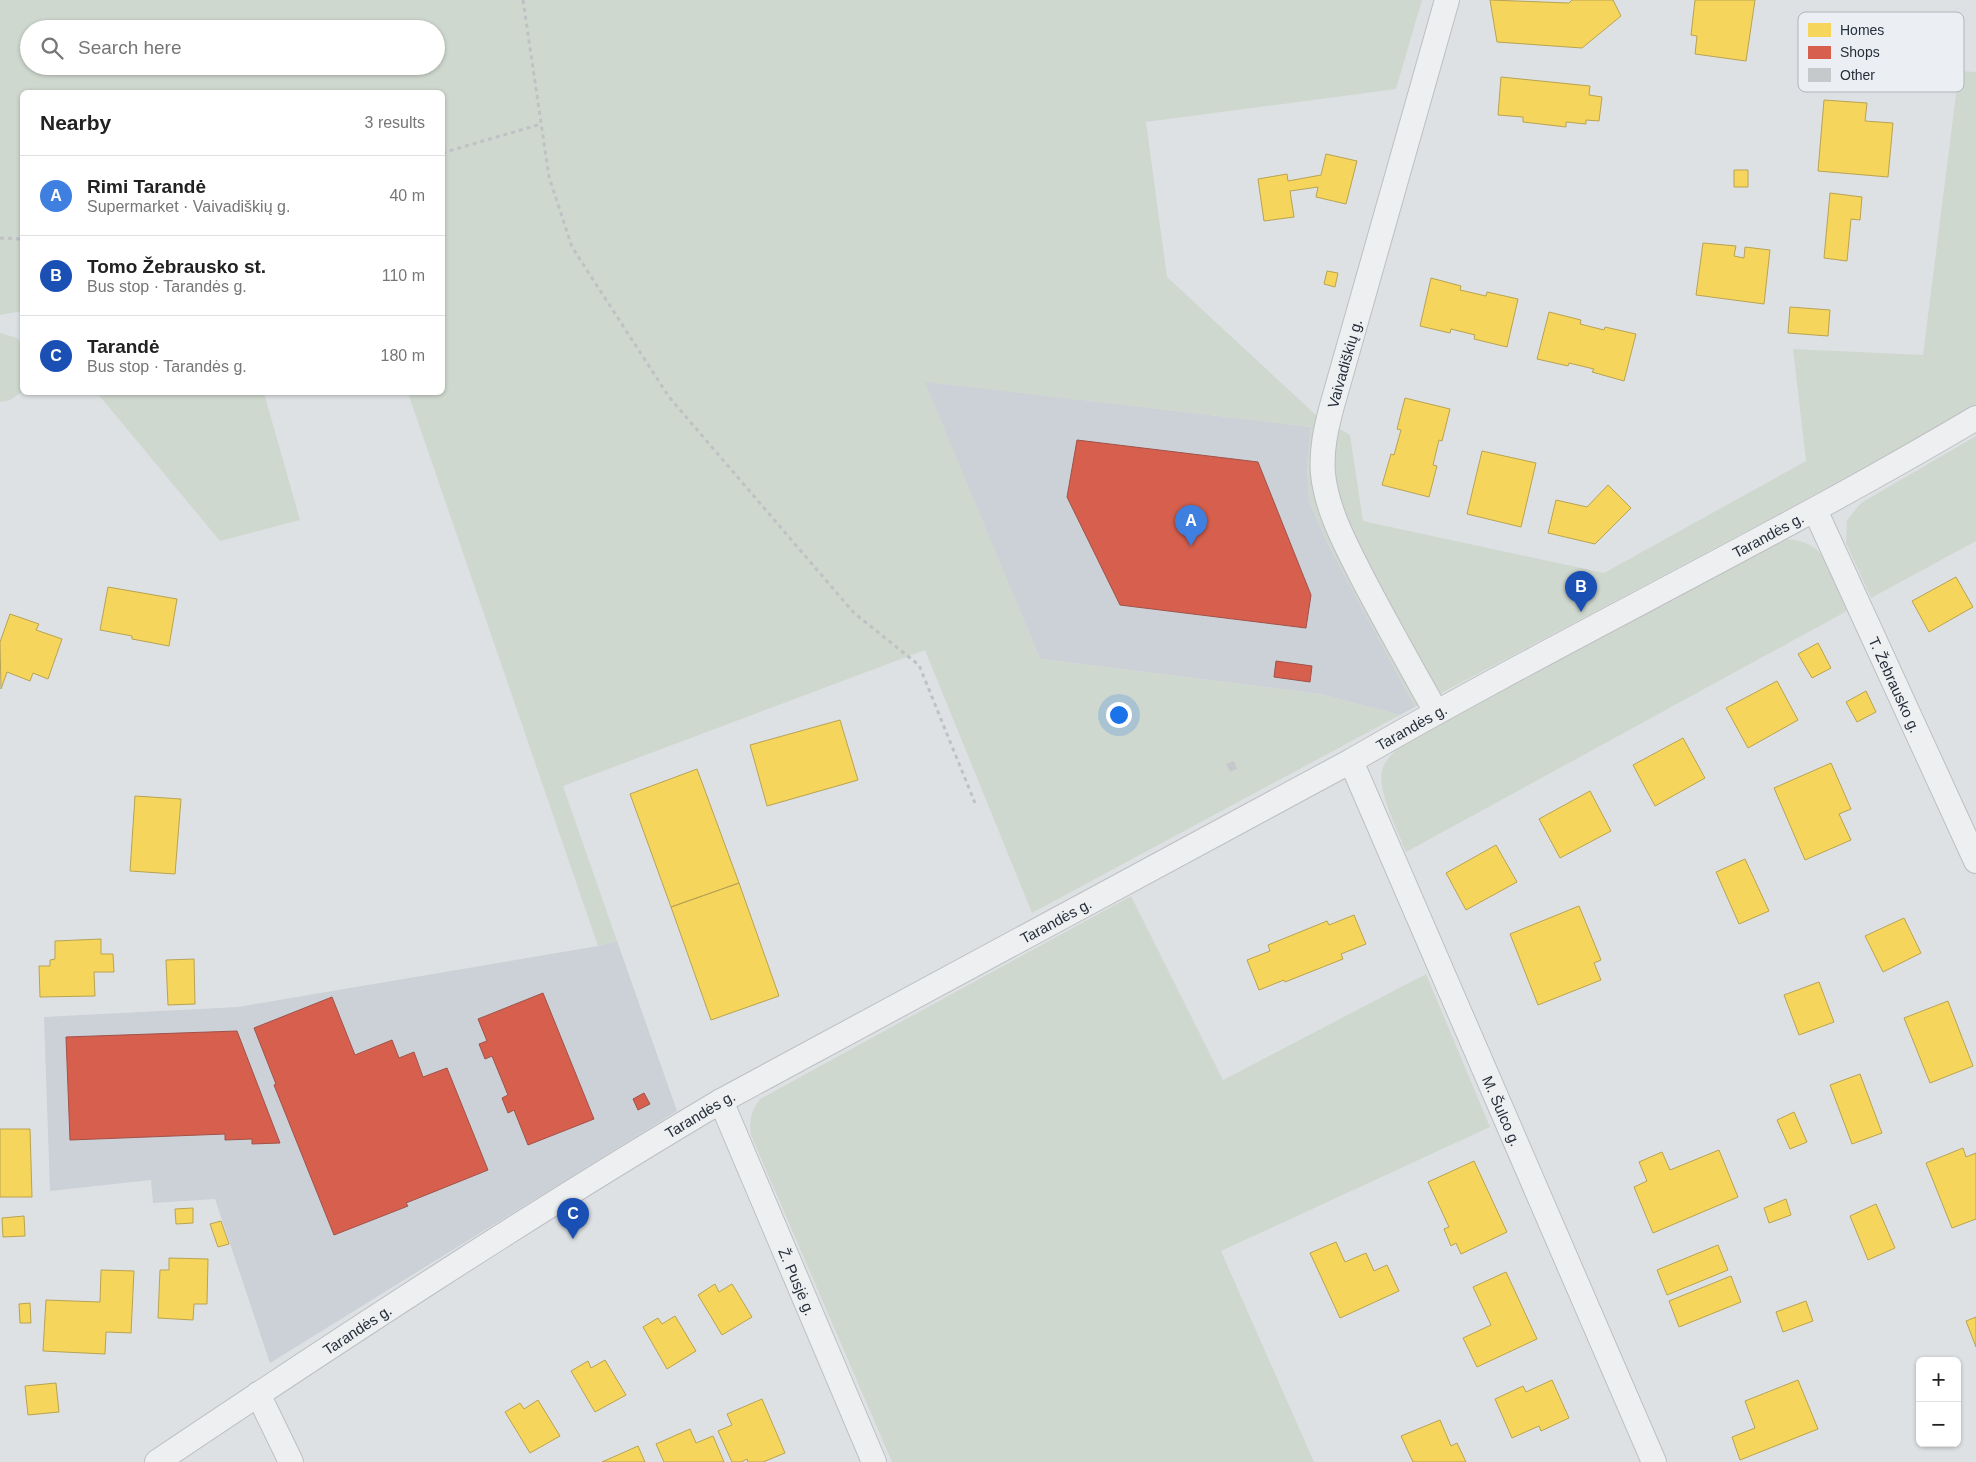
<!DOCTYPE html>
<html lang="en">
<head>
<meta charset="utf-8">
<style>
	:root { --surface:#fff; --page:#f6f6f6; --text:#222; --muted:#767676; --line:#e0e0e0; --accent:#db2777 }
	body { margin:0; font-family:Arial,sans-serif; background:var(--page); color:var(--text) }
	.controls { position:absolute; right:15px; bottom:15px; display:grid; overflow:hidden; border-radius:8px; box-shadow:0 1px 4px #0004 }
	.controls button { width:45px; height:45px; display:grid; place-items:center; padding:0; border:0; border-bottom:1px solid var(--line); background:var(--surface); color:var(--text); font:25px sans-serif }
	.you { position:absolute; left:1118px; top:714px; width:18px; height:18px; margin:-12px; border:4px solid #fff; border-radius:50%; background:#1a73e8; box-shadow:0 0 0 8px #1a73e833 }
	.badge { display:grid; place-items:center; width:32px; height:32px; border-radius:50%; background:var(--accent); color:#fff; font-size:16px; font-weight:700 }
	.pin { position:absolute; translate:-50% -41px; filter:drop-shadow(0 1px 2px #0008) }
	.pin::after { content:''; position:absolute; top:26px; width:18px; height:15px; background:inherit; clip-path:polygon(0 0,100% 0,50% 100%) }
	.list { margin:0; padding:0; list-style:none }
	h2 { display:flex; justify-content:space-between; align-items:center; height:65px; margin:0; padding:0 20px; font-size:21px }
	h2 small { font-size:16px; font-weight:400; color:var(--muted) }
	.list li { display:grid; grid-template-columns:32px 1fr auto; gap:15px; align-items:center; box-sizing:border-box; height:80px; padding:0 20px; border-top:1px solid var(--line) }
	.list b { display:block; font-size:19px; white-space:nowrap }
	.list p { margin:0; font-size:16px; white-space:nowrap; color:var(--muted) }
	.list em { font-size:16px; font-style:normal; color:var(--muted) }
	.icon { flex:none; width:28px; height:28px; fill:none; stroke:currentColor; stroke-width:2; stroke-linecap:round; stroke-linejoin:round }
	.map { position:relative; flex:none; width:1976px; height:1462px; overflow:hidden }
	.search { position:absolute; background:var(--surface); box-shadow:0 1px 4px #0004; left:20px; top:20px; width:425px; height:55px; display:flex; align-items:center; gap:12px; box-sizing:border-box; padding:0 18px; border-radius:28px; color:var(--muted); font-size:19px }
	.panel { position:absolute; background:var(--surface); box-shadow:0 1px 4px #0004; left:20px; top:90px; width:425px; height:305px; border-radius:8px }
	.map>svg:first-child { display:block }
	.built { fill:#ccd0d7 }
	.green { fill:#cfd8cf; fill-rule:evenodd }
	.homes { fill:#f6d55c; stroke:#b8a352 }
	.shops { fill:#d6604d; stroke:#a15148 }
	.building { fill:#c6c9cc }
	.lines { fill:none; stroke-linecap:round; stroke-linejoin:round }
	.street-casing { stroke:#bdbfc2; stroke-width:26 }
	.path { stroke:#bfc2c5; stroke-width:3; stroke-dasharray:4 4; stroke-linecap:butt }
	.street { stroke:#edeff0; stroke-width:24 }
	.labels { text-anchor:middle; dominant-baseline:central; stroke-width:5; stroke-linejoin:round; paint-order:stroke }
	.street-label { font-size:15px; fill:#262f3c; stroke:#ebeff4 }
	.key { fill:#ebeff4; stroke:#b0b5bd; stroke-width:1 }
	.key-label { font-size:14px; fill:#262f3c }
</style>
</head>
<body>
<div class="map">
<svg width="1976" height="1462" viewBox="0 0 1976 1462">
	<rect width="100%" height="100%" fill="#dee1e4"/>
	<path class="built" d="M924 381 1311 427 1307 465 1309 501 1328 544 1415 707 1400 715 1320 694 1040 659Z
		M617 941 677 1111 270 1363 215 1199 153 1203 151 1180 50 1191 44 1017 238 1007 598 946Z"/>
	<path class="green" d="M0 0H1422L1396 89 1146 122 1167 277 1316 415 1350 435 1363 521 1604 573 1806 461 1793 349 1923 355 1959 71 1976 72V405L1779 514 1415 707 1328 544 1309 501 1307 465 1311 427 925 382 1040 659 1320 694 1400 715 1032 913 925 650 563 786 617 941 598 946 408 393 442 392V92H22V311L0 315ZM29 29H436V66H29Z
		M0 333 17 338 22 344V392L10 400 0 402Z
		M97 393H264L300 520 220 541Z
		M1976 436V541L1871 598 1846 543 1847 520 1861 503Z
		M1786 539C1797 540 1809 542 1818 551 1829 563 1840 595 1847 611L1406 852C1399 833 1377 791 1382 771 1384 761 1393 753 1400 746Z
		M1131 896 1223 1080 1426 974 1490 1127 1221 1251 1314 1462H892L751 1135C749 1120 751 1111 760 1099Z"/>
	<path class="homes" d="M1490 0 1569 3 1572 0H1613L1621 16 1582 48 1497 42Z
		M1695 0H1755L1746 61 1695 54 1697 36 1691 35Z
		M1501 77 1590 86 1589 95 1602 97 1599 121 1586 120V124L1566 122V127L1523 122V117L1498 115Z
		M1824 100 1867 103 1865 121 1893 123 1888 177 1818 171Z
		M1326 154 1357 161 1346 204 1316 197 1318 187 1290 191 1294 217 1264 221 1258 179 1287 174 1288 181 1321 175Z
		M1734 170H1748V187H1734Z
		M1830 193 1862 197 1860 220 1851 219 1847 261 1824 258Z
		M1703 243 1736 246 1734 256 1744 258 1745 247 1770 250 1764 304 1696 295Z
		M1327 271 1338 273 1335 287 1324 284Z
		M1431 278 1461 286 1460 290 1486 296 1487 292 1518 299 1507 347 1474 339 1475 335 1451 329 1450 333 1420 326Z
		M1790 307 1830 310 1828 336 1788 333Z
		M1549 312 1581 320 1580 324 1604 330 1605 327 1636 334 1624 381 1592 372 1594 369 1569 363 1568 366 1537 359Z
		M1405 398 1450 409 1442 441 1439 440 1433 465 1437 466 1429 497 1382 485 1391 454 1394 455 1401 430 1397 429Z
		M1482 451 1536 463 1521 527 1467 514Z
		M1608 485 1631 508 1595 544 1548 533 1556 500 1587 507Z
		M1956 577 1973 607 1929 632 1912 601Z
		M108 587 177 599 169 646 132 639V636L100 630Z
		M10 614 39 624 36 630 62 639 48 679 33 673 30 681 7 672 1 689 0 642Z
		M1818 643 1831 668 1812 678 1798 654Z
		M1777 681 1798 720 1748 748 1726 708Z
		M1866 691 1876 712 1857 722 1846 702Z
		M840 720 858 780 767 806 750 745Z
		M1683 738 1705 778 1655 806 1633 765Z
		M1831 763 1851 809 1839 814 1851 840 1805 860 1774 788Z
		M697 769 739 883 671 907 630 794Z
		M1590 791 1611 831 1560 858 1539 819Z
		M135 796 181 799 175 874 130 871Z
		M1496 845 1517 882 1466 910 1446 873Z
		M1745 859 1769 911 1739 924 1716 872Z
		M739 883 779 996 711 1020 671 907Z
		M1579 906 1601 960 1594 963 1601 980 1538 1005 1510 934Z
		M1354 915 1366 944 1341 954 1343 959 1285 982 1284 980 1259 990 1247 960 1270 951 1268 945 1327 921 1329 925Z
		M1904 918 1921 953 1883 972 1865 936Z
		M101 939V954H113L114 972H94L95 996 40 997 39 966H50V960L55 959V941Z
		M194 959 195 1004 168 1005 166 960Z
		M1819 982 1834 1022 1799 1035 1784 995Z
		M1948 1001 1973 1066 1930 1083 1904 1018Z
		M1860 1074 1882 1133 1852 1144 1830 1085Z
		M1794 1112 1807 1142 1790 1149 1777 1120Z
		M0 1129H30L32 1197H0Z
		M1963 1148 1966 1157 1976 1153V1219L1952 1228 1926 1163Z
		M1719 1150 1738 1197 1653 1233 1634 1187 1647 1181 1639 1162 1662 1152 1670 1170Z
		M1474 1161 1507 1232 1461 1254 1456 1243 1451 1246 1444 1229 1449 1227 1428 1182Z
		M1786 1199 1791 1215 1769 1223 1764 1208Z
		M1876 1204 1895 1248 1868 1260 1850 1216Z
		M193 1208V1223L176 1224 175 1209Z
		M24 1216 25 1236 3 1237 2 1218Z
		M221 1221 229 1244 218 1247 210 1224Z
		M1336 1242 1345 1262 1366 1253 1374 1271 1387 1265 1399 1291 1340 1318 1310 1253Z
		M1718 1245 1728 1270 1667 1295 1657 1270Z
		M169 1258 208 1259 207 1304H194L193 1320 158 1318 160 1270H169Z
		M101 1270 134 1271 131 1333 106 1332 105 1354 43 1351 46 1300 100 1302Z
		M1506 1272 1537 1339 1477 1367 1463 1338 1491 1325 1473 1287Z
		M1731 1276 1741 1302 1679 1327 1669 1301Z
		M715 1284 719 1292 732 1284 752 1317 722 1335 698 1295Z
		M1806 1301 1813 1321 1783 1332 1776 1312Z
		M30 1303 31 1323H20L19 1304Z
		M675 1316 696 1351 667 1369 643 1327 658 1318 662 1324Z
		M1976 1317V1347L1966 1321Z
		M605 1360 626 1395 595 1412 571 1371 588 1361 591 1368Z
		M1552 1380 1569 1418 1541 1431 1539 1426 1512 1438 1495 1399 1523 1386 1526 1392Z
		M1798 1380 1818 1429 1740 1460 1732 1437 1755 1428 1745 1401Z
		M56 1383 59 1412 28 1415 25 1386Z
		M762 1399 785 1453 763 1462H748L747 1459 741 1462H732L718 1431 732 1425 727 1414Z
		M538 1400 560 1436 530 1453 505 1412 520 1403 524 1409Z
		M1440 1420 1451 1446 1457 1443 1466 1462H1413L1401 1436Z
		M690 1429 696 1443 713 1436 724 1462H664L656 1444Z
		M638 1446 645 1462H602Z"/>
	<path class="shops" d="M1077 440 1258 462 1311 595 1306 628 1120 605 1067 497Z
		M1276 661 1312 666 1310 682 1274 677Z
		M543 993 594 1119 528 1145 514 1110 508 1113 502 1098 508 1095 492 1056 485 1059 479 1044 487 1041 478 1019Z
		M332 997 355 1055 392 1040 399 1058 414 1052 423 1077 447 1068 488 1170 406 1203 408 1206 334 1235 274 1085 276 1084 254 1028Z
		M237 1031 280 1143 252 1144V1139L225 1140V1134L70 1140 66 1037Z
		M644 1093 650 1104 638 1110 633 1099Z"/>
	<path class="building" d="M1234 761 1237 769 1230 772 1226 764Z"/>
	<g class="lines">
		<g class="street-casing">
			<g id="street">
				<path id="s1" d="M1815 510 1976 861"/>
				<path id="s2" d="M1436 712C1411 667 1386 623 1362 577 1346 545 1327 511 1323 474 1321 450 1326 428 1332 406L1447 0"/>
				<path id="s3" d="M1351 761 1654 1462"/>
				<path id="s4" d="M721 1101 874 1462"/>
				<path d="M258 1394 291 1462"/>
				<path id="s5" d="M157 1462C342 1338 529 1215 721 1101L1351 761C1556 642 1772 539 1976 418"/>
			</g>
		</g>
		<path class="path" d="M523 0 549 177 572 247 669 397 854 613 919 665 975 803
			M442 153 541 124
			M0 238 22 239"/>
		<use href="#street" class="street"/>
	</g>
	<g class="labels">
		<g class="street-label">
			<text stroke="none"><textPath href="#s2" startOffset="378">Vaivadiškių g.</textPath></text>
			<text stroke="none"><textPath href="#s5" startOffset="1860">Tarandės g.</textPath></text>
			<text stroke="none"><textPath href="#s1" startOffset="192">T. Žebrausko g.</textPath></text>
			<text stroke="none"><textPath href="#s5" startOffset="1455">Tarandės g.</textPath></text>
			<text stroke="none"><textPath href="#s5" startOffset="1050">Tarandės g.</textPath></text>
			<text stroke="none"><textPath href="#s3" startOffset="381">M. Šulco g.</textPath></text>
			<text stroke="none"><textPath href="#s5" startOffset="645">Tarandės g.</textPath></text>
			<text stroke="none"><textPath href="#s4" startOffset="196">Ž. Pusjė g.</textPath></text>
			<text stroke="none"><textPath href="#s5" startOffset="240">Tarandės g.</textPath></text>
		</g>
	</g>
	<rect x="1798" y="12" width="166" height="80" rx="8" class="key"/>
	<rect x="1808" y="23" width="23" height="14" fill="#f6d55c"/>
	<rect x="1808" y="46" width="23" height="13" fill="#d6604d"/>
	<rect x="1808" y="68" width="23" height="14" fill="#c6c9cc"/>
	<g class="key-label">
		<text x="1840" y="35">Homes</text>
		<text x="1840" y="57">Shops</text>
		<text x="1840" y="80">Other</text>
	</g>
</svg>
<div class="controls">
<button>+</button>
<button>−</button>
</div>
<div class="you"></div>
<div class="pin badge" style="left:1191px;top:546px;background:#3f7fe0">A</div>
<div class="pin badge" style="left:1581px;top:612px;background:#1a4fb4">B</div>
<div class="pin badge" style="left:573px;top:1239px;background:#1a4fb4">C</div>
<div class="search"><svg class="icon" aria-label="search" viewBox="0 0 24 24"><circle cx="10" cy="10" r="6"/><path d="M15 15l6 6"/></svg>Search here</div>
<section class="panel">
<h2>Nearby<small>3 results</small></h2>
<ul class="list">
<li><span class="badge" style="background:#3f7fe0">A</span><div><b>Rimi Tarandė</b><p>Supermarket · Vaivadiškių g.</p></div><em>40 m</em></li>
<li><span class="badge" style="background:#1a4fb4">B</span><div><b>Tomo Žebrausko st.</b><p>Bus stop · Tarandės g.</p></div><em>110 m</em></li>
<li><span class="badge" style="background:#1a4fb4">C</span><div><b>Tarandė</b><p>Bus stop · Tarandės g.</p></div><em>180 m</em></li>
</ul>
</section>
</div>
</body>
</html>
